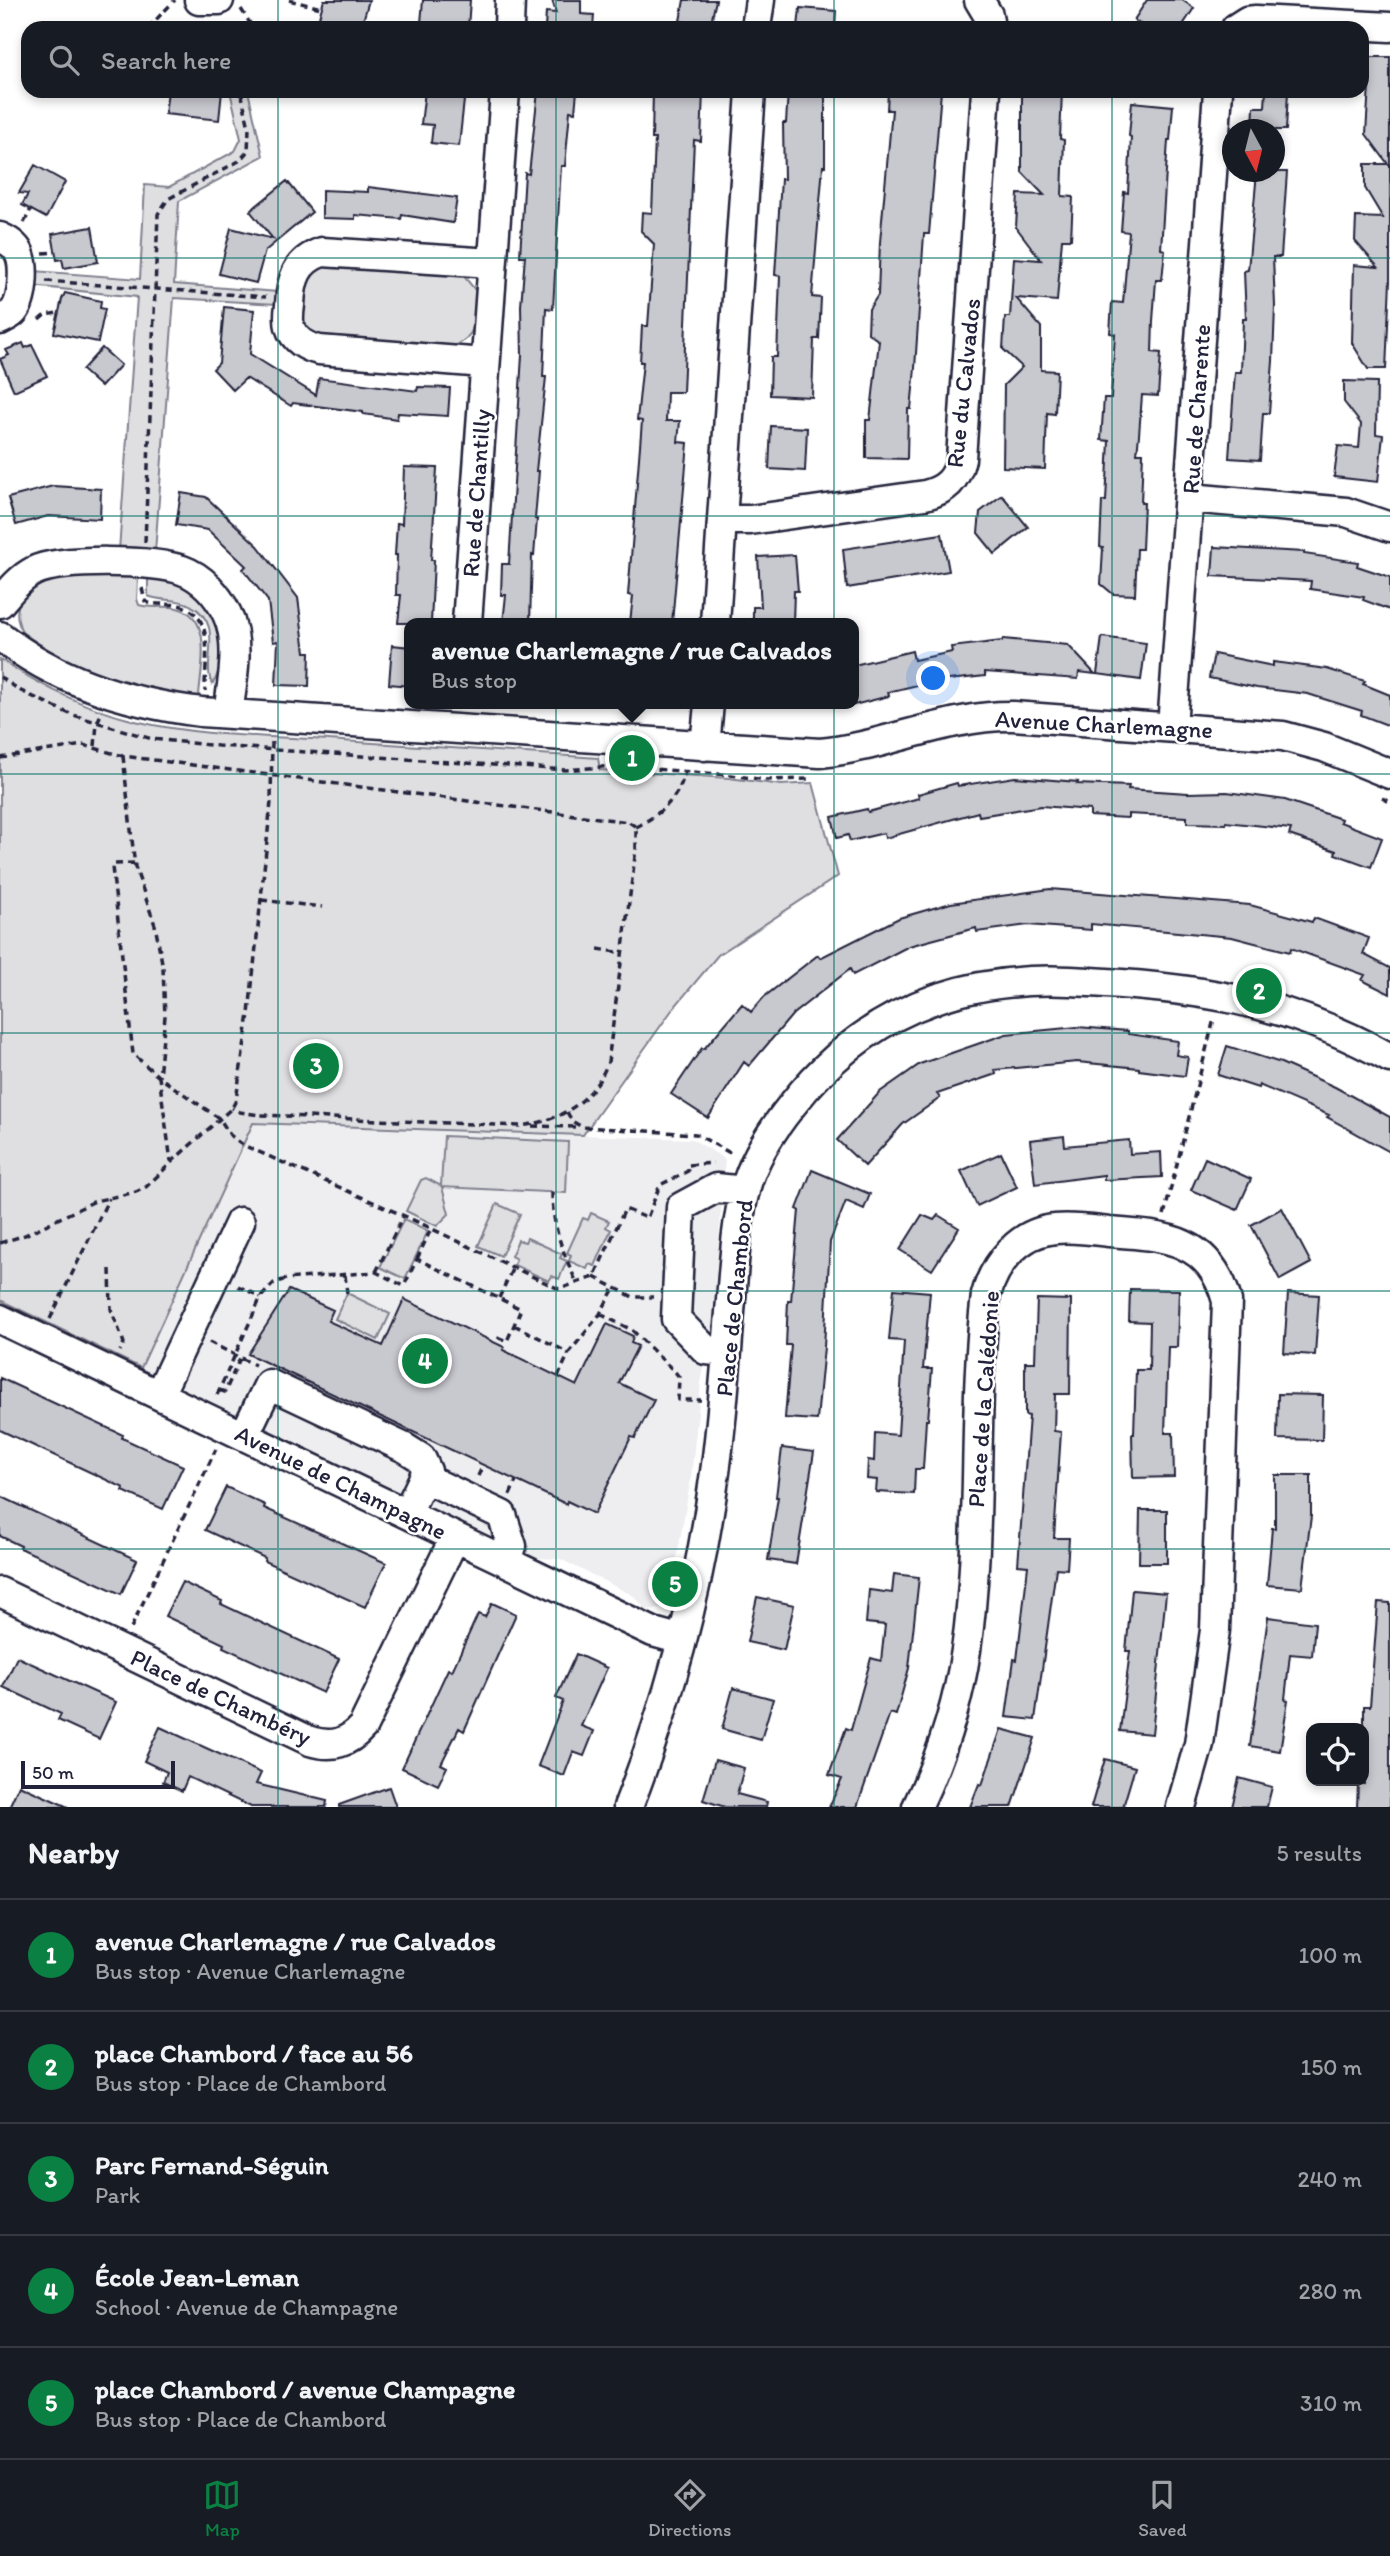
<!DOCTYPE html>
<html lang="en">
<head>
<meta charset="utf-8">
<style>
	:root { --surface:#171b24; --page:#242831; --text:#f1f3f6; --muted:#9ea1a6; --line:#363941; --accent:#0b8043 }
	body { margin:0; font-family:Itim,sans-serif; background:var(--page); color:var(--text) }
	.controls { position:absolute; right:21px; bottom:21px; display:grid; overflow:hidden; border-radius:14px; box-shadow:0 4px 10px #0003 }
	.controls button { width:63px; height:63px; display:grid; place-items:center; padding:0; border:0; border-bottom:2px solid var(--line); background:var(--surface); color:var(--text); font:35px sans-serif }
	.compass { position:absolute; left:1222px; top:119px; width:63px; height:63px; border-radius:50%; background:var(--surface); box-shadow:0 4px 10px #0003; rotate:173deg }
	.scale { position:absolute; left:21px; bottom:18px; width:154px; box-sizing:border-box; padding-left:7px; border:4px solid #22223b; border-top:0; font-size:19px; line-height:24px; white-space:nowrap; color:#22223b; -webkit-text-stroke:5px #fff; paint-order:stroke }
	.you { position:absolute; left:934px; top:679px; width:24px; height:24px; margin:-18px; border:5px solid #fff; border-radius:50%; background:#1a73e8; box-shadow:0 0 0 10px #1a73e833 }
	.badge { display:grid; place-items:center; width:46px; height:46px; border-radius:50%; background:var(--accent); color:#fff; font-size:23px; font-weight:700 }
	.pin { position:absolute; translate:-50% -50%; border:4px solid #fff; box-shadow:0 2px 7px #0006 }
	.popup { position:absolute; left:404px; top:618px; width:455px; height:91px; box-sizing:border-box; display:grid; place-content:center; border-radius:14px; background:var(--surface); filter:drop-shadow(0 2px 5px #0005); font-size:23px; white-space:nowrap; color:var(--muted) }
	.popup b { font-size:26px; color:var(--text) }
	.popup::after { content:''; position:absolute; left:50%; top:100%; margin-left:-14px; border:14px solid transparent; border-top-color:var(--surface) }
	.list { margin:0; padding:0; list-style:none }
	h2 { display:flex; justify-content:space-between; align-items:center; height:91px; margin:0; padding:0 28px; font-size:30px }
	h2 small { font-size:23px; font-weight:400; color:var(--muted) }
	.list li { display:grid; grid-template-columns:46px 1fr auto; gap:21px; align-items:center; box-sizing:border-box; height:112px; padding:0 28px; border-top:2px solid var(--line) }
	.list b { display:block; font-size:26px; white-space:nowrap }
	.list p { margin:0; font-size:23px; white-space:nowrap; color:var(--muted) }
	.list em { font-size:23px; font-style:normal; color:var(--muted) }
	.icon { flex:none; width:38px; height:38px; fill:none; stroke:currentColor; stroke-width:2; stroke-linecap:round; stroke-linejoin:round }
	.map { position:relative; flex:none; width:1390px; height:1807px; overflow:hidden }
	.search { position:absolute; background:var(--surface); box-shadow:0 4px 10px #0003; left:21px; right:21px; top:21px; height:77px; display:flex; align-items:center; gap:18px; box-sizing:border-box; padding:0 24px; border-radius:21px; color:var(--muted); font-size:26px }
	.sheet { height:651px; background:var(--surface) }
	nav { display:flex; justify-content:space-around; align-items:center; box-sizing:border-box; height:98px; border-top:2px solid var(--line); background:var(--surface); font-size:19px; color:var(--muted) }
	nav a { display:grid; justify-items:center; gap:4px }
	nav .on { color:var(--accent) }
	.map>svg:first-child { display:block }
	.built { fill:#eeeef1 }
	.green { fill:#dfdfe2; stroke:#80808e; stroke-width:2 }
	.building { fill:#c8c8cf; stroke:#22223b; stroke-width:2 }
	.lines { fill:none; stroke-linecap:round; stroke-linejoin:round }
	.minor-casing { stroke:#22223b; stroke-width:33 }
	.path { stroke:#22223b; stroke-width:3.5; stroke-dasharray:7 5; stroke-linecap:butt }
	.minor { stroke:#fff; stroke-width:28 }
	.grid { fill:none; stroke:#0f766e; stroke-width:2; stroke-opacity:0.55 }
	.labels { text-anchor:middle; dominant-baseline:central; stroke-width:5; stroke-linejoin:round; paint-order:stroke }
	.street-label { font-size:24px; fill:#22223b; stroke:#fff }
</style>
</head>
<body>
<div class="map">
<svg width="1390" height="1807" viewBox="0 0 1390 1807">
	<rect width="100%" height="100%" fill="#fff"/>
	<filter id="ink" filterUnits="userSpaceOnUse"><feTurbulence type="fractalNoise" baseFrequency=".0143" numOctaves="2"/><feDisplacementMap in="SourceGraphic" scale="14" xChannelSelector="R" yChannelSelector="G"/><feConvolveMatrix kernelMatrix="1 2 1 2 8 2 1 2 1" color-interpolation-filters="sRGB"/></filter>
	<g filter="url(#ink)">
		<path class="built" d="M253 1123 692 1139 725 1159 712 1327 701 1383 691 1478 669 1601 663 1608 646 1610 634 1596 560 1559 537 1558 141 1368Z"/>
		<path class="green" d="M230 91H248L263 156 179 201 174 284 278 292 277 304 174 298 155 552 119 551 137 297 32 286 34 271 140 279 145 185 169 187 235 151 241 139Z
			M320 264 463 275 476 291C480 317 476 341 448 348L318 338 303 326 300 317 305 277Z
			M75 574 138 577 137 599 139 605C152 609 165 605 177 608 214 616 201 669 199 695 151 701 60 662 22 632 3 591 44 582 75 574Z
			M148 578C192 582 223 605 220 652 219 664 220 675 212 684 201 661 226 624 190 605 177 597 161 602 148 596Z
			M0 659C42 687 87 709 135 721 202 737 274 736 342 741 427 746 513 752 598 758L600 770 729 778 781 785 813 783 838 876 718 955 672 1010 583 1135 253 1123 141 1368 0 1300Z
			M444 1136 568 1142 566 1193 442 1187 449 1214 437 1226 406 1211 421 1180 426 1178 441 1186Z
			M497 1204 520 1214 501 1256 478 1246Z
			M591 1213 609 1221 606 1227 611 1230 595 1266 589 1264 587 1269 569 1261 571 1255 567 1253 583 1218 588 1220Z
			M404 1219 428 1231 405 1279 380 1267Z
			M527 1238 562 1254 560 1258 567 1261 559 1279 552 1276 549 1281 514 1265 516 1259 511 1256 518 1240 525 1242Z
			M347 1293 390 1314 378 1340 335 1319Z"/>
		<path class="building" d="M324 0H369L361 28H316Z
			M423 0H470L468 28H438V25L421 23Z
			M552 0H581V14L594 15 593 28H545L546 12 556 13Z
			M684 0H716L710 27 680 21Z
			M1147 0H1182L1194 8 1181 28H1147L1134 20Z
			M800 8 836 11 835 28H798Z
			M1363 57H1390V281L1386 369H1368L1352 343 1354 265 1378 267 1355 241 1356 217 1383 218 1365 188V164H1388L1366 134 1369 85H1363Z
			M168 91H222L219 120 165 114Z
			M425 91H465L459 146 431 143 433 125 421 124Z
			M538 91H577L575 112 570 111 565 166H561L553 309 546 308 543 377H546L536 471H539L535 519H537L534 556 532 555 530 623H503L506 595H501L502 564H509L522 355 521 306 525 256H520L525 173 529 174Z
			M653 91H703L701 141 694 140 683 392H667L666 421H680L678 442 688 443 672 623H630L633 596 628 595 642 421 637 420 643 362H640L642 326H648L654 244 641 231 642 212 652 213 655 139H652Z
			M788 91H825V166H823L812 297 821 298 819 339H814L812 397 770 395 771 357H777L780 276 775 275 781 179H784L783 123H786Z
			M888 91H941L929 234H924L915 368 911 409H908L907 459 866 458V420H870L879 341 868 333 869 309 878 295 880 242 892 110H887Z
			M1022 91H1062L1060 139 1064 140 1062 196 1073 197 1071 239H1062L1057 301 1016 298 1041 327V370L1057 371 1055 414 1047 413 1045 469 1003 467 1004 385 1022 367 1003 349 1005 317H1010L1014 258 1041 260 1016 227 1018 194 1044 195 1022 172Z
			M1266 91H1288L1286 130H1253L1254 107H1265Z
			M1132 102 1173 106 1170 140H1168L1161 249 1165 250 1162 280H1156L1153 321 1152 352 1161 353 1158 396 1142 395 1139 435 1137 453H1143L1141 503H1144L1142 549H1137L1135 595 1113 594 1101 584 1103 548 1100 547 1102 501H1106L1109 441 1101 440 1104 398H1111L1115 334 1110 333 1112 302 1123 303 1129 232 1121 231 1124 192 1128 193 1131 137 1129 136Z
			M35 165 65 182 46 218 22 205 28 194 19 193Z
			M1257 172H1287L1281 257H1273L1275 306 1273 361 1269 413H1263L1260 460 1229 458 1235 372H1241L1243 319H1246L1244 271 1248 270Z
			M287 181 312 212 265 251 256 283 219 274 231 228 273 239 250 211Z
			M368 187 457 198 453 223 402 215 401 219 355 215V219L322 218V190L368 192Z
			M92 227 98 262 64 268 62 259 57 260 52 234Z
			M65 293 101 301 100 308 105 309 98 342 54 333 62 299Z
			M224 307 254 310 250 354 316 395 319 378 417 391 418 387 450 388 448 416 398 413 397 419 363 414V412L293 403 291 406 246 378 233 390 213 369 219 363Z
			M23 343 25 348 32 345 47 376 14 391 0 359 9 355 6 350Z
			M102 348 121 365 101 387 82 370Z
			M1344 381 1377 382 1376 434 1383 435 1378 482 1334 477 1338 446 1359 448 1361 424 1344 402Z
			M771 426 807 428 805 471 769 469Z
			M404 467 437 468 431 560H434L431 623H398L401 595H396L397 555H395L397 523 402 524Z
			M53 486 101 489 100 519 48 516 16 525 8 498Z
			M181 493 206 497 258 546 298 598 305 652H310L309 686 276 685 278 641 273 642 268 601 243 569 246 566 208 530 176 525Z
			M1002 495 1028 527 995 554 978 533 980 512Z
			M942 534 949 571 847 588 843 549Z
			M1214 547 1304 552V554L1358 562 1357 566 1390 577V610L1363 600 1364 597 1310 589 1311 581 1212 576Z
			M795 555 798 591H794L793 623H753V607H761L758 557Z
			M1102 637 1146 643 1141 680 1097 674Z
			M1003 639 1068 645 1095 674 1079 672 1078 679 985 672V676L930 682 888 692 889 696 854 705V665L912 651 914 660 952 652 951 647 1002 641Z
			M392 645 410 647V686L389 684Z
			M1214 654 1273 666V662L1327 669 1365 681 1363 684 1390 695V726L1361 715 1362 711 1308 694 1257 688 1209 678Z
			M1015 777 1078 782 1077 784 1129 786 1128 789 1188 793 1227 792 1285 800 1341 819 1340 822 1382 838 1371 867 1335 854 1336 851 1289 835 1291 829 1226 822V824L1187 823V817L1128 814V818L1090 816V810L1041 806 979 816 978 812 885 838 884 833 850 841 848 835 837 838 832 817 867 809 868 812 919 798 918 794 957 783 958 786Z
			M1050 889 1250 905 1312 922 1314 918 1369 938 1363 954 1390 968V994L1362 980 1365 975 1291 948 1290 952 1232 937 1091 924V930L1028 925 977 932 976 928 909 946 853 975 850 969 793 1014 749 1066 744 1062 708 1118 671 1094 702 1048 704 1049 742 1004 751 1012 764 997 818 955 820 958 899 918 951 903Z
			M1077 1027 1128 1031V1034L1178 1041 1176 1055 1188 1057 1185 1076 1139 1070V1068L1077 1062 995 1070 996 1074 937 1094 940 1098 903 1124 865 1166 837 1140 880 1092 920 1064 1006 1034Z
			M1227 1046 1281 1063 1335 1087 1390 1117V1152L1327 1117 1329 1115 1259 1085 1258 1088 1218 1075Z
			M1064 1136 1065 1146 1129 1140 1130 1154 1161 1152 1162 1177 1104 1180V1175L1035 1184 1030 1140Z
			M1001 1153 1017 1187 977 1206 961 1171Z
			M1205 1158 1251 1179 1237 1210 1191 1190Z
			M812 1170 870 1194 864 1209 846 1201 830 1242 824 1347 817 1420 785 1418 791 1345H786L788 1301H791L799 1210 797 1209Z
			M1282 1208 1311 1263 1280 1280 1251 1225Z
			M922 1215 934 1220 938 1215 959 1228 932 1270 900 1250Z
			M894 1289 930 1292 923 1369H932L928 1420H926L923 1469H915L914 1494 876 1492 877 1480 867 1479 868 1460 874 1461 875 1433 898 1435 904 1341 889 1340Z
			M1130 1289 1179 1290 1177 1347H1168L1165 1433H1173L1174 1477 1133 1478 1132 1434H1134L1136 1370H1149L1150 1322 1129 1321Z
			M289 1290 333 1310 328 1321 383 1346 404 1299 504 1347 503 1350 577 1386 607 1324 633 1336 631 1343 638 1346 619 1383 654 1400 635 1438 631 1437 594 1514 567 1501 566 1504 248 1354Z
			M1288 1293 1319 1295 1315 1355 1284 1353Z
			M1037 1299 1071 1300 1070 1394H1055L1054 1431 1061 1432 1054 1538H1069L1067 1569 1056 1568 1035 1720 1006 1717 1014 1659 1017 1660 1028 1566 1018 1565 1029 1416 1025 1415V1362H1035Z
			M0 1378 123 1435 122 1438 183 1466 163 1509 123 1491 124 1488 0 1430Z
			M1278 1394 1323 1395 1322 1440 1277 1439Z
			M782 1448 814 1452 796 1564 768 1560 778 1497H776Z
			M1275 1475H1311V1516L1302 1588 1267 1585 1272 1528H1275Z
			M226 1487 265 1505 264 1508 386 1563 365 1607 264 1561 265 1558 205 1530Z
			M0 1496 137 1560 121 1594 20 1548 21 1546 0 1536Z
			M1140 1510H1167V1563H1139Z
			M894 1574 919 1577 909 1668 896 1715 890 1713 857 1807H829L842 1779 829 1775 846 1728 851 1730 871 1658 881 1661 885 1625 866 1623 869 1590 892 1593Z
			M182 1582 222 1601 221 1604 339 1659 323 1693 223 1647 224 1644 165 1616Z
			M1132 1590 1166 1593 1152 1734 1120 1731 1130 1651H1126Z
			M757 1597 794 1605 784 1650 747 1642Z
			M1378 1602 1390 1603V1807H1357L1358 1784H1364V1706H1370Z
			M492 1603 516 1614 464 1731 459 1728 441 1764 447 1767 438 1785 402 1768 448 1669 452 1671 478 1614 485 1617Z
			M1268 1617 1315 1623 1312 1656 1290 1654 1285 1699 1288 1700 1280 1751 1250 1746Z
			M576 1654 607 1668 581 1726 594 1731 584 1756 573 1752 564 1776 538 1766 563 1701 556 1698Z
			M17 1657 116 1702 99 1739 58 1720 61 1714 3 1687Z
			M733 1688 773 1699 761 1740 722 1729Z
			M160 1727 261 1773 256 1784 327 1801 326 1807H251L188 1777 182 1791 163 1782 167 1772 144 1761Z
			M1001 1729 1035 1738 1012 1807H970L979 1784 982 1785Z
			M1105 1759 1135 1767 1123 1807H1091Z
			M715 1760 744 1768 737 1794 767 1802 766 1807H725L703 1800Z
			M1239 1778 1272 1787 1267 1807H1232Z
			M19 1785 68 1807H9Z
			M389 1787 396 1807H339V1805Z"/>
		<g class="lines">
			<g class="minor-casing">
				<path id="minor" d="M199 0H219
					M979 0 988 15 990 28
					M509 28 510 0
					M756 28 760 0
					M1236 28 1247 21 1256 20 1390 27
					M0 237C9 241 17 246 20 255 25 268 23 300 14 311 11 315 5 317 0 320
					M485 363 319 350C307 347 294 340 290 327 288 320 289 312 290 305 291 280 296 261 322 252L492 263
					M1190 498 1346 512 1390 527
					M722 520H750L925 495C946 490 956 480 961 459L986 91
					M0 603C10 591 20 578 34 571 60 558 155 560 182 570 202 577 218 595 227 614 241 643 232 683 228 714
					M467 623 505 91
					M715 623 751 91
					M0 636C58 682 129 703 201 712L820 753C885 747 947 715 1013 716L1283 736 1324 747 1390 774
					M1172 727 1218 91
					M705 746 709 704
					M0 1319 653 1632 682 1640
					M727 1352 706 1350 676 1319 681 1207 716 1188 745 1191
					M159 1395 240 1222
					M244 1436 269 1384 405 1448 421 1458 427 1471 407 1513
					M425 1478 502 1515 512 1546 507 1560
					M0 1592 310 1741C333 1748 348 1743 363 1726L455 1537
					M628 1807C669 1701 699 1591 714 1479 723 1420 726 1359 731 1300 734 1263 736 1225 745 1190 753 1159 772 1130 792 1105 863 1014 956 976 1070 981 1190 986 1284 999 1390 1058
					M917 1807C941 1757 958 1705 966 1650 983 1533 972 1412 986 1295 995 1262 1020 1232 1055 1229 1073 1227 1092 1230 1109 1232 1165 1236 1210 1238 1227 1301L1215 1630 1199 1744 1181 1807"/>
			</g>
			<path class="path" d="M289 0 321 8
				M241 9 253 28
				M148 28 175 0
				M24 223 31 209
				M43 253 55 252
				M46 281 266 297
				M39 320 45 315 58 313
				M145 542 158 214 168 199 239 161 248 151 249 128 241 91
				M142 588 145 601 149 603C160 605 172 603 182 606 217 618 204 663 205 691
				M0 677 21 691 70 714 152 739 218 746 566 770 614 766 731 775 766 780 812 779
				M95 746 97 723 101 714
				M123 756 135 867 155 925 163 968 165 1016 159 1077 171 1161
				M0 758 83 745 123 756 629 822 636 827V849L608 1062C593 1102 560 1121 520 1126L260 1115 240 1112 232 1108
				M1382 798 1390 802
				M636 827C659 815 680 798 685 771
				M134 863 115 864 112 867 133 1054 159 1077 220 1119 230 1135 243 1145 407 1217 559 1289 594 1277 625 1209 647 1218 660 1185 688 1171V1165L713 1163
				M261 900 322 907
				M598 949 623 953
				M567 1112 572 1121 582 1127 696 1134 732 1154
				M532 1126 577 1127
				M552 1192C552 1226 563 1253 577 1283
				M1164 1215 1214 1019
				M0 1243 25 1235 95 1201 136 1192 146 1187 177 1157 232 1108 236 1100 249 1014 271 802 272 739
				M417 1259 431 1229
				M110 1269 111 1309 124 1343 120 1351
				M376 1272 403 1216
				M345 1275 347 1293
				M594 1277 633 1297H653
				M238 1286 261 1297
				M499 1298 514 1265
				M600 1314 632 1330 676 1373 679 1377 678 1400H701
				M50 1319 109 1198
				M514 1325 569 1353 600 1314 614 1288
				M209 1342 255 1365
				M558 1377 569 1353
				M219 1390 225 1392 240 1358
				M217 1395 261 1297 274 1283 286 1279 376 1272 404 1286 417 1259 521 1309 507 1341 499 1338 496 1343
				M478 1476 483 1465
				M510 1495 516 1481
				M131 1628 216 1449"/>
			<use href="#minor" class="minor"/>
		</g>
	</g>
	<path class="grid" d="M278 0V28M556 0V28M834 0V28M1112 0V28M278 91V1807M556 91V1807M834 91V1807M1112 91V1807M0 258H1390M0 516H1390M0 774H1390M0 1033H1390M0 1291H1390M0 1549H1390"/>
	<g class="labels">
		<g class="street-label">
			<text transform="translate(963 383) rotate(-84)">Rue du Calvados</text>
			<text transform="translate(1196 409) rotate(-86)">Rue de Charente</text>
			<text transform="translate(476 493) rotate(-86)">Rue de Chantilly</text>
			<text transform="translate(1104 724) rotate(3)">Avenue Charlemagne</text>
			<text transform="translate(734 1298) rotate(-84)">Place de Chambord</text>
			<text transform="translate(983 1399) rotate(-86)">Place de la Calédonie</text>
			<text transform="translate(341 1482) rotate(26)">Avenue de Champagne</text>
			<text transform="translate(221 1697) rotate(25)">Place de Chambéry</text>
		</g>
	</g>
</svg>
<div class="controls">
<button><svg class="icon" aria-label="locate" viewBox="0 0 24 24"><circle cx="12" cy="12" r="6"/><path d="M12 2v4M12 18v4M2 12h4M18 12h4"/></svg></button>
</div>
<svg class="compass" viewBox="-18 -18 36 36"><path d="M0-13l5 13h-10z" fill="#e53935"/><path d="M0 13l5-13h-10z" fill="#9ea1a6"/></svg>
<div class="scale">50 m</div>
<div class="you"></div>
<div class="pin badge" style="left:632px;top:758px">1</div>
<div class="popup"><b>avenue Charlemagne / rue Calvados</b>Bus stop</div>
<div class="pin badge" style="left:1259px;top:991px">2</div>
<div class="pin badge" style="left:316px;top:1066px">3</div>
<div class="pin badge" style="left:425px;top:1361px">4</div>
<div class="pin badge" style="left:675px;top:1584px">5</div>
<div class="search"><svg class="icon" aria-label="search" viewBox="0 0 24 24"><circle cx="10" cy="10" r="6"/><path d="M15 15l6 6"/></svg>Search here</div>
</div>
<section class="sheet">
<h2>Nearby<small>5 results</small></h2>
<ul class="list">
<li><span class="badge">1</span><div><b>avenue Charlemagne / rue Calvados</b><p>Bus stop · Avenue Charlemagne</p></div><em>100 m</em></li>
<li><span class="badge">2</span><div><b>place Chambord / face au 56</b><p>Bus stop · Place de Chambord</p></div><em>150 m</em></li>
<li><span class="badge">3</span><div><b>Parc Fernand-Séguin</b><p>Park</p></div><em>240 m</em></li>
<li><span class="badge">4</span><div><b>École Jean-Leman</b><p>School · Avenue de Champagne</p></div><em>280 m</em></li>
<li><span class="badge">5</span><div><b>place Chambord / avenue Champagne</b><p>Bus stop · Place de Chambord</p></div><em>310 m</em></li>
</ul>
</section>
<nav>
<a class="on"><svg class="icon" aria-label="map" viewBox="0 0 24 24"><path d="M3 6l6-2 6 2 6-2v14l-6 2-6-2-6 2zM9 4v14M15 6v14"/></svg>Map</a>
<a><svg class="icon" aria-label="directions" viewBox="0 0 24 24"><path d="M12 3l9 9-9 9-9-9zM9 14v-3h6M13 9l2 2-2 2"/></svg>Directions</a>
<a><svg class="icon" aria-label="saved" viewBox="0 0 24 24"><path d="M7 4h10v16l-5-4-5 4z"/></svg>Saved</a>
</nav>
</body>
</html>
